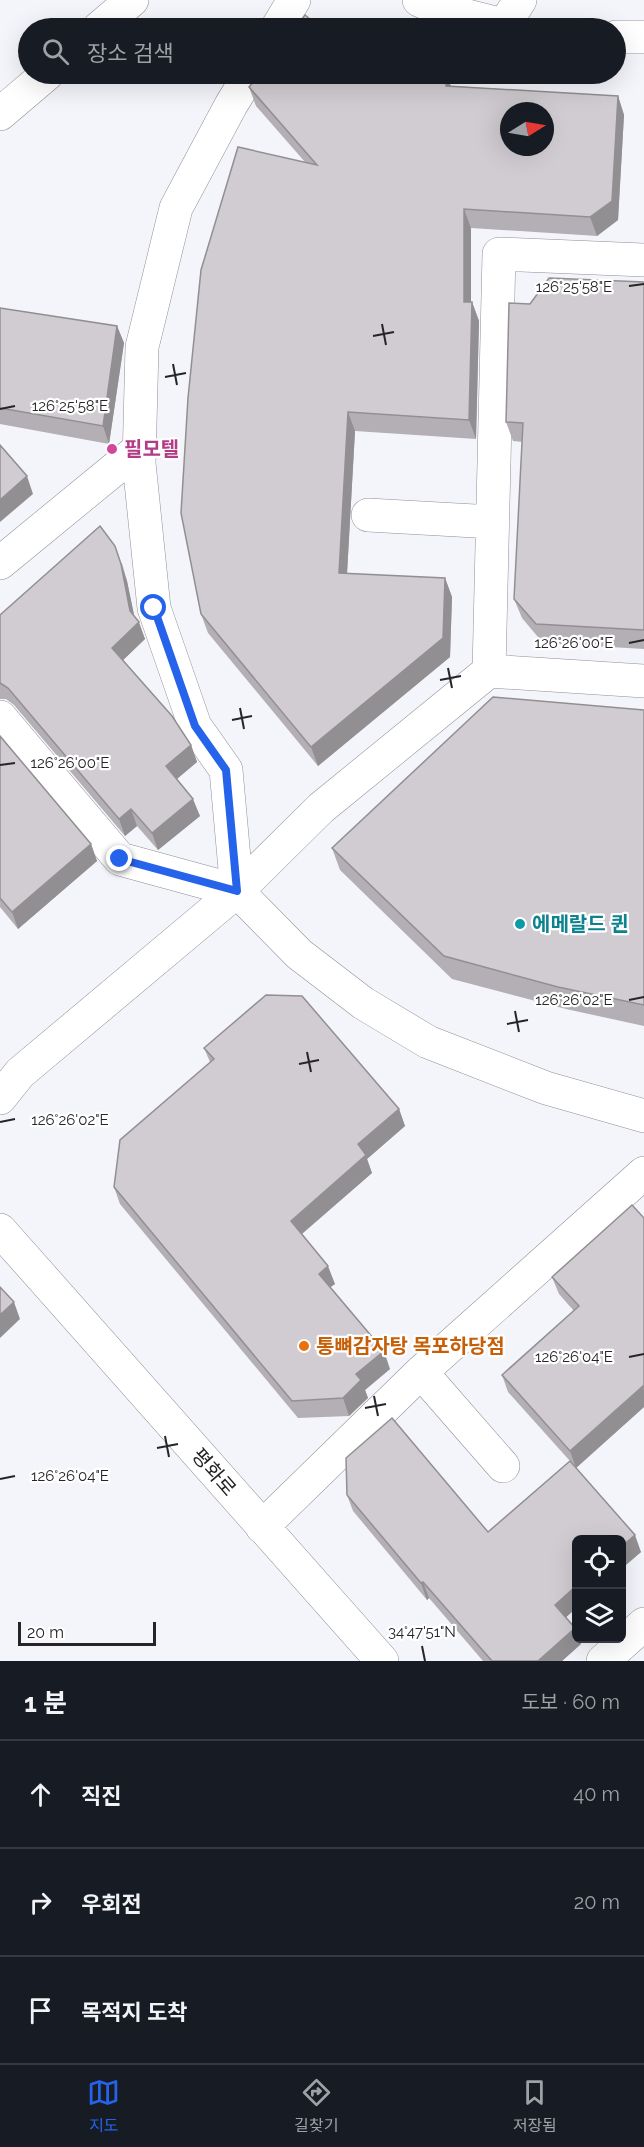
<!DOCTYPE html>
<html lang="ko">
<head>
<meta charset="utf-8">
<style>
	:root { --surface:#171b24; --page:#242831; --text:#f1f3f6; --muted:#9ea1a6; --line:#363941; --accent:#2563eb }
	body { margin:0; font-family:Raleway,"Noto Sans KR",sans-serif; background:var(--page); color:var(--text) }
	.controls { position:absolute; right:18px; bottom:18px; display:grid; overflow:hidden; border-radius:9px; box-shadow:0 6px 24px #0002 }
	.controls button { width:54px; height:54px; display:grid; place-items:center; padding:0; border:0; border-bottom:2px solid var(--line); background:var(--surface); color:var(--text); font:30px sans-serif }
	.compass { position:absolute; left:500px; top:102px; width:54px; height:54px; border-radius:50%; background:var(--surface); box-shadow:0 6px 24px #0002; rotate:79deg }
	.scale { position:absolute; left:18px; bottom:15px; width:138px; box-sizing:border-box; padding-left:6px; border:3px solid #252527; border-top:0; font-size:16px; line-height:21px; white-space:nowrap; color:#252527; -webkit-text-stroke:4px #fff; paint-order:stroke }
	.stop { position:absolute; width:18px; height:18px; margin:-14px; border:4px solid #2563eb; border-radius:50%; background:#fff }
	.stop.end { background:#2563eb; border-color:#fff; box-shadow:0 2px 6px #0008 }
	.list { margin:0; padding:0; list-style:none }
	h2 { display:flex; justify-content:space-between; align-items:center; height:78px; margin:0; padding:0 24px; font-size:26px }
	h2 small { font-size:20px; font-weight:400; color:var(--muted) }
	.list li { display:grid; grid-template-columns:39px 1fr auto; gap:18px; align-items:center; box-sizing:border-box; height:108px; padding:0 24px; border-top:2px solid var(--line) }
	.list b { display:block; font-size:22px; white-space:nowrap }
	.list em { font-size:20px; font-style:normal; color:var(--muted) }
	.icon { flex:none; width:33px; height:33px; fill:none; stroke:currentColor; stroke-width:2; stroke-linecap:round; stroke-linejoin:round }
	.map { position:relative; flex:none; width:644px; height:1661px; overflow:hidden }
	.search { position:absolute; background:var(--surface); box-shadow:0 6px 24px #0002; left:18px; right:18px; top:18px; height:66px; display:flex; align-items:center; gap:15px; box-sizing:border-box; padding:0 21px; border-radius:33px; color:var(--muted); font-size:22px }
	.sheet { height:402px; background:var(--surface) }
	nav { display:flex; justify-content:space-around; align-items:center; box-sizing:border-box; height:84px; border-top:2px solid var(--line); background:var(--surface); font-size:16px; color:var(--muted) }
	nav a { display:grid; justify-items:center; gap:3px }
	nav .on { color:var(--accent) }
	.map>svg:first-child { display:block }
	.lines { fill:none; stroke-linecap:round; stroke-linejoin:round }
	.minor-casing { stroke:#8e9095; stroke-width:34 }
	.minor { stroke:#fff; stroke-width:33 }
	.wall { fill:#b4afb4 }
	.shaded-wall { fill:#928f92 }
	.building { fill:#d1ccd1; stroke:#928f92; stroke-width:1.5; fill-rule:evenodd }
	.route { stroke:#2563eb; stroke-width:8 }
	.ticks { fill:none; stroke:#252527; stroke-width:2 }
	.hotel-dot { fill:#d1479c; stroke:#fff; stroke-width:2 }
	.culture-dot { fill:#0f9aa8; stroke:#fff; stroke-width:2 }
	.food-dot { fill:#e8710a; stroke:#fff; stroke-width:2 }
	.labels { text-anchor:middle; dominant-baseline:central; stroke-width:4.5; stroke-linejoin:round; paint-order:stroke }
	.hotel-label { font-size:20px; font-weight:bold; fill:#b23c85; stroke:#fff; text-anchor:start }
	.culture-label { font-size:20px; font-weight:bold; fill:#0d838f; stroke:#fff; text-anchor:start }
	.food-label { font-size:20px; font-weight:bold; fill:#c56008; stroke:#fff; text-anchor:start }
	.street-label { font-size:20px; fill:#252527; stroke:#fff }
	.ticks-label { font-size:15px; text-anchor:middle; fill:#252527; stroke:#fff; stroke-width:4.5; stroke-linejoin:round; paint-order:stroke }
</style>
</head>
<body>
<div class="map">
<svg width="644" height="1661" viewBox="0 0 644 1661">
	<rect width="100%" height="100%" fill="#f4f5fb"/>
	<g class="lines">
		<g class="minor-casing">
			<path id="minor" d="M419 0 440 9 515 28
				M503 27 520 0
				M99 28 132 0
				M277 28 294 0
				M616 37H644
				M0 114 47 74
				M368 515 493 522
				M0 563 139 449
				M489 671 499 254 644 260
				M0 717 120 859 237 891 299 954 363 1003 428 1042 546 1088 644 1116
				M237 891 226 770 195 726 154 608 139 463 142 347 176 208 231 105 250 74
				M0 1098 20 1073 237 891 321 808 489 671 644 681
				M0 1230 382 1661
				M421 1372 503 1466
				M262 1527 421 1372 644 1173
				M603 1661 644 1624"/>
		</g>
		<use href="#minor" class="minor"/>
	</g>
	<path class="wall" d="M446 74 451 86 618 96 624 115 618 220 597 236 471 228V302H472L479 321 476 439 355 431 347 574 445 578 452 597 450 657 318 766 208 633 201 614 305 162 256 106 249 87Z
		M644 282V649L543 643 522 618 514 599 523 442 513 441 506 422 530 304Z
		M0 308 117 326 124 343 109 444 0 424Z
		M122 563 127 581 134 616 145 639 123 660 191 745 197 762 177 779 200 816 158 850 137 826 125 836 14 705 6 699H0V615Z
		M644 710V1026L566 1009 452 979 340 870 332 848Z
		M0 736 91 844 97 861 18 929 0 907Z
		M204 1048 399 1109 405 1126 367 1159 372 1173 302 1234 335 1284 330 1287 390 1369 365 1390 368 1398 349 1416 298 1418 120 1204 114 1187 210 1062Z
		M644 1218V1407L576 1468 641 1552 566 1617 576 1638H579L581 1644 562 1661H483L429 1598 427 1600 353 1511 347 1495 488 1532 570 1461 508 1392 502 1375 574 1311 559 1294 552 1277Z"/>
	<path class="shaded-wall" d="M446 74 453 92 446 86Z
		M618 96 624 115 618 220 597 236 590 217Z
		M464 209 471 228V321L464 302Z
		M472 302 479 321 476 439 469 420Z
		M117 326 124 343 109 444 103 426Z
		M348 412 355 431 346 592 339 573Z
		M27 476 33 494 0 522V500Z
		M115 546 127 581 136 624 139 622 145 639 118 665 112 648 130 611Z
		M445 578 452 597 450 657 318 766 311 747Z
		M191 745 197 762 172 783 166 766Z
		M193 799 200 816 158 850 152 833Z
		M131 809 137 826 125 836 119 819Z
		M91 844 97 861 18 929 12 912Z
		M399 1109 405 1126 367 1159 372 1173 297 1238 291 1221 358 1144Z
		M328 1266 335 1284 325 1291 319 1274Z
		M14 1302 20 1319 0 1338V1315Z
		M384 1351 390 1369 365 1390 368 1398 349 1416 343 1398 356 1374Z
		M643 1386 644 1390V1407L576 1468 570 1451Z
		M635 1535 641 1552 621 1569V1547Z
		M423 1582 429 1598 427 1600 421 1583Z
		M576 1586V1608L561 1622 555 1605Z
		M575 1628 576 1632V1638H579L581 1644 562 1661H538Z"/>
	<path class="building" d="M305 15 321 28H295Z
		M260 74H446V86L618 96 612 201 590 217 464 209V302H472L469 420 348 412 339 573 445 578 443 638 311 747 201 614 181 513 188 398 201 270 238 147 317 165 249 87ZM509 111H545V147H509Z
		M549 278 644 282V630L536 624 514 599 523 423 506 422 509 303 530 304Z
		M0 308 117 326 103 426 0 408Z
		M0 445 27 476 0 500Z
		M100 526 115 546 121 564 130 611 139 622 112 648 172 716 191 745 166 766 193 799 152 833 131 809 119 819 8 688 0 683V615Z
		M493 697 644 710V1005L558 987 444 956 332 848Z
		M0 736 91 844 12 912 0 898Z
		M266 995 302 996 399 1109 358 1144 366 1155 291 1221 328 1266 319 1274 384 1351 356 1374 361 1380 343 1398 292 1401 114 1187 120 1140 214 1059 204 1048Z
		M632 1205 644 1218V1387L643 1386 570 1451 502 1375 579 1306 552 1277Z
		M0 1287 14 1302 0 1315Z
		M392 1418 488 1532 570 1461 635 1535 621 1547V1539H576V1586L555 1605 575 1628 538 1661H492L423 1582 421 1583 347 1495 346 1458Z"/>
	<g class="lines">
		<path class="route" d="M120 859 237 891 226 770 195 726 154 608"/>
	</g>
	<path class="ticks" d="M629 286 644 284M382 324 386 345M373 336 394 332M173 364 177 385M165 377 186 373M0 409 15 406M629 643 644 640M448 668 452 688M440 680 461 676M240 708 244 729M232 720 252 716M0 765 15 763M629 1000 644 997M515 1011 519 1032M507 1024 528 1020M307 1052 311 1072M299 1064 319 1060M0 1122 15 1119M629 1357 644 1354M374 1396 378 1416M365 1408 386 1404M165 1436 169 1457M157 1448 178 1444M0 1479 15 1476M422 1646 425 1661"/>
	<circle class="hotel-dot" cx="112" cy="449" r="6"/>
	<circle class="culture-dot" cx="520" cy="924" r="6"/>
	<circle class="food-dot" cx="304" cy="1346" r="6"/>
	<g class="labels">
		<g class="hotel-label">
			<text x="124" y="449">필모텔</text>
		</g>
		<g class="culture-label">
			<text x="532" y="924">에메랄드 퀸</text>
		</g>
		<g class="food-label">
			<text x="316" y="1346">통뼈감자탕 목포하당점</text>
		</g>
		<g class="street-label">
			<text transform="translate(214 1472) rotate(49)">평화로</text>
		</g>
	</g>
	<g class="ticks-label">
		<text x="574" y="292">126°25'58"E</text>
		<text x="70" y="411">126°25'58"E</text>
		<text x="574" y="648">126°26'00"E</text>
		<text x="70" y="768">126°26'00"E</text>
		<text x="574" y="1005">126°26'02"E</text>
		<text x="70" y="1125">126°26'02"E</text>
		<text x="574" y="1362">126°26'04"E</text>
		<text x="70" y="1481">126°26'04"E</text>
		<text x="422" y="1637">34°47'51"N</text>
	</g>
</svg>
<div class="controls">
<button><svg class="icon" aria-label="locate" viewBox="0 0 24 24"><circle cx="12" cy="12" r="6"/><path d="M12 2v4M12 18v4M2 12h4M18 12h4"/></svg></button>
<button><svg class="icon" aria-label="layers" viewBox="0 0 24 24"><path d="M12 4l9 5-9 5-9-5zM3 14l9 5 9-5"/></svg></button>
</div>
<svg class="compass" viewBox="-18 -18 36 36"><path d="M0-13l5 13h-10z" fill="#e53935"/><path d="M0 13l5-13h-10z" fill="#9ea1a6"/></svg>
<div class="scale">20 m</div>
<div class="stop" style="left:154px;top:608px"></div>
<div class="stop end" style="left:120px;top:859px"></div>
<div class="search"><svg class="icon" aria-label="search" viewBox="0 0 24 24"><circle cx="10" cy="10" r="6"/><path d="M15 15l6 6"/></svg>장소 검색</div>
</div>
<section class="sheet">
<h2>1 분<small>도보 · 60 m</small></h2>
<ul class="list">
<li><svg class="icon" aria-label="ahead" viewBox="0 0 24 24"><path d="M12 20V5M6 11l6-6 6 6"/></svg><div><b>직진</b></div><em>40 m</em></li>
<li><svg class="icon" aria-label="right" viewBox="0 0 24 24"><path d="M7 20v-9h11M14 6l5 5-5 5"/></svg><div><b>우회전</b></div><em>20 m</em></li>
<li><svg class="icon" aria-label="arrive" viewBox="0 0 24 24"><path d="M6 21V4h12l-3 4 3 4H6"/></svg><div><b>목적지 도착</b></div></li>
</ul>
</section>
<nav>
<a class="on"><svg class="icon" aria-label="map" viewBox="0 0 24 24"><path d="M3 6l6-2 6 2 6-2v14l-6 2-6-2-6 2zM9 4v14M15 6v14"/></svg>지도</a>
<a><svg class="icon" aria-label="directions" viewBox="0 0 24 24"><path d="M12 3l9 9-9 9-9-9zM9 14v-3h6M13 9l2 2-2 2"/></svg>길찾기</a>
<a><svg class="icon" aria-label="saved" viewBox="0 0 24 24"><path d="M7 4h10v16l-5-4-5 4z"/></svg>저장됨</a>
</nav>
</body>
</html>
